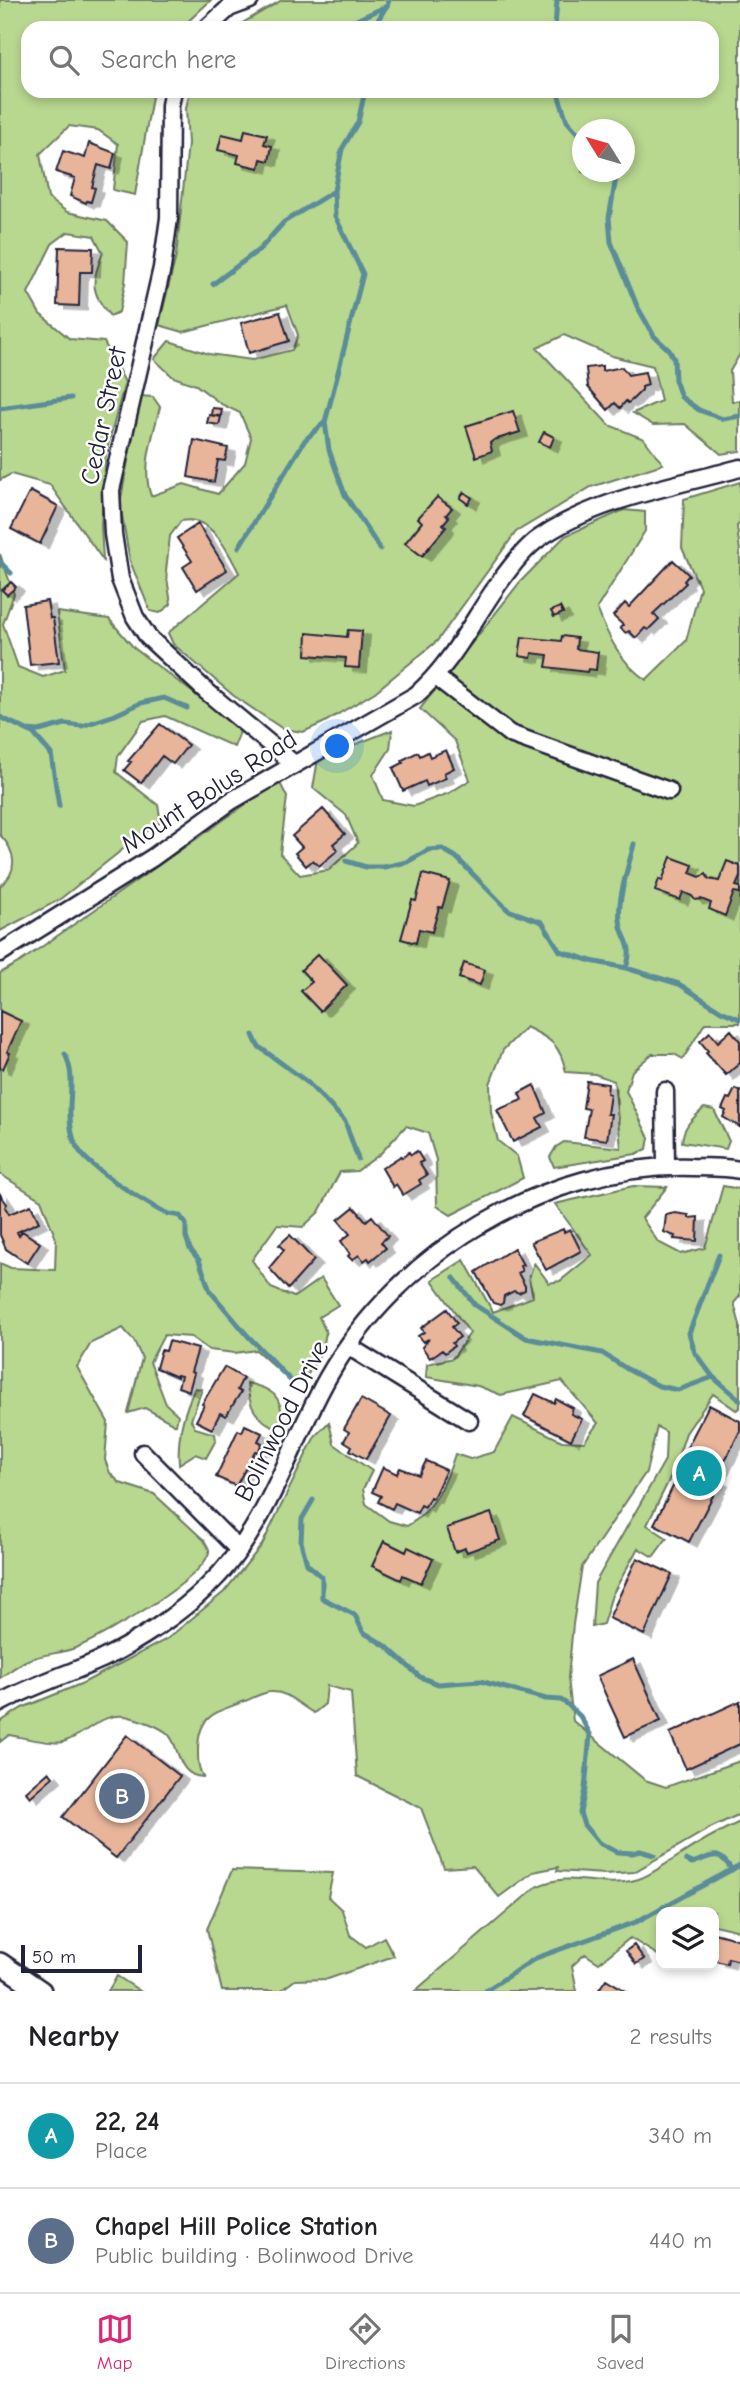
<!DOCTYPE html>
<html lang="en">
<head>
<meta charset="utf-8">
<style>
	:root { --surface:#fff; --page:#f2f2f2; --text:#202124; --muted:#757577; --line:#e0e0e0; --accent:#db2777 }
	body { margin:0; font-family:"Comic Neue",sans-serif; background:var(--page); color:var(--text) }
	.controls { position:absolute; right:21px; bottom:21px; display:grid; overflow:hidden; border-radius:14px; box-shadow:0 4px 10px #0003 }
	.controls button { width:63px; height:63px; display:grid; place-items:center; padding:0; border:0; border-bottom:2px solid var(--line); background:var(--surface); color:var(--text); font:35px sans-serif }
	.compass { position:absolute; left:572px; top:119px; width:63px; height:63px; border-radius:50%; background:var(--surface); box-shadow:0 4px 10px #0003; rotate:307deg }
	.scale { position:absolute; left:21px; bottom:18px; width:121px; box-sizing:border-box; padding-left:7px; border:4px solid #22223b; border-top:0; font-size:19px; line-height:24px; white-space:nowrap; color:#22223b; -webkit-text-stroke:5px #fff; paint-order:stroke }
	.you { position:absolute; left:338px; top:747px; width:24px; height:24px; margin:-18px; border:5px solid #fff; border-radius:50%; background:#1a73e8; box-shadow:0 0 0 10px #1a73e833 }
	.badge { display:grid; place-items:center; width:46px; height:46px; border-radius:50%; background:var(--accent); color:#fff; font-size:23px; font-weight:700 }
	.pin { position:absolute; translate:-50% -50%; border:4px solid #fff; box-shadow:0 2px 7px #0006 }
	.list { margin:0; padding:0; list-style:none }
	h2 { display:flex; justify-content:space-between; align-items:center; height:91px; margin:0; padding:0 28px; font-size:30px }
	h2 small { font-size:23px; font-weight:400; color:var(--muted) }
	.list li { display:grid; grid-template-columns:46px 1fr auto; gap:21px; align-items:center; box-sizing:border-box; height:105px; padding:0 28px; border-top:2px solid var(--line) }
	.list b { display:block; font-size:26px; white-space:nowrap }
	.list p { margin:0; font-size:23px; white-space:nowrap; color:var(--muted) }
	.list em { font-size:23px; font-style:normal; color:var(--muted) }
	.icon { flex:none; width:38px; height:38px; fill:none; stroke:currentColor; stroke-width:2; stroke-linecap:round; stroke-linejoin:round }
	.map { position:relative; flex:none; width:740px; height:1991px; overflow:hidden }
	.search { position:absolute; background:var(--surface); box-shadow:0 4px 10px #0003; left:21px; right:21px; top:21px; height:77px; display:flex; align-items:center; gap:18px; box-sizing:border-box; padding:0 24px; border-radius:21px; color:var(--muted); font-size:26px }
	.sheet { height:301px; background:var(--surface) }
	nav { display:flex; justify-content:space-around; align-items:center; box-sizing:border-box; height:98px; border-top:2px solid var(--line); background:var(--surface); font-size:19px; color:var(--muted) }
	nav a { display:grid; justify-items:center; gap:4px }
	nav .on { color:var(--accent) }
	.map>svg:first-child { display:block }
	.green { fill:#b8d78f; stroke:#6d7c65; stroke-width:2; fill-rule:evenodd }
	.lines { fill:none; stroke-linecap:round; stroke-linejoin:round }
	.stream { stroke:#5a8c99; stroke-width:5 }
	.building { fill:#e8b59a; stroke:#22223b; stroke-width:2; filter:url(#shadow) }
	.minor-casing { stroke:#22223b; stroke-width:21 }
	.major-casing { stroke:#22223b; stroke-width:24 }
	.minor { stroke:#fff; stroke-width:16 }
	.major { stroke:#fff; stroke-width:19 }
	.labels { text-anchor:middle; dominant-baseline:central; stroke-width:5; stroke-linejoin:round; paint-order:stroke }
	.street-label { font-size:26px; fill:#22223b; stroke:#fff }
</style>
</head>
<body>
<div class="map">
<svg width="740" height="1991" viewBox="0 0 740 1991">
	<defs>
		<filter id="shadow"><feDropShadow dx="8" dy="4.5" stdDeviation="0" flood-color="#0004"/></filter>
	</defs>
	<rect width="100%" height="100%" fill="#fff"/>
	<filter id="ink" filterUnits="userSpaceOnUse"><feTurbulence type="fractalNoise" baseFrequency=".0143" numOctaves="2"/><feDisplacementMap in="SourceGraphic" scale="14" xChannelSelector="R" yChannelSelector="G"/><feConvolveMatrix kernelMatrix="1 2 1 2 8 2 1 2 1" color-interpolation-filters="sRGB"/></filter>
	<g filter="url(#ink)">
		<path class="green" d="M0 0H211L181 28H28V91H153L135 195 113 190 118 144 98 130 69 126 40 154 48 198 67 212 107 221 128 242 125 283 119 312 110 316C90 292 91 281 103 253L94 236 68 232 52 244 28 293 40 314 70 339 104 342 125 382 106 453 101 525 103 560 50 485 11 474 0 480Z
			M282 0H740V354L730 371 732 401H740V451L721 454 685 424 653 425 633 413 661 401 653 366 612 356 564 335 537 348 609 425 644 439 663 464 591 487 516 532 437 641 375 692 323 723 303 732 283 729 234 696 173 644 168 633 239 573C228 551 211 514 181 521L170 536 166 571 171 604 160 613 150 611 130 561 120 504 140 396 153 397 160 407C153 435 141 468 151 496L184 484 218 494 245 463 251 438 240 413 221 404 196 385 173 377 154 359 169 341 209 354 252 360 292 350 298 335 287 305 183 332 159 325 176 256 188 144 186 108 190 91H712V28H234ZM582 130H624V172H582Z
			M740 482V523L737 526 740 551V1023H705L683 1059 674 1054H652L632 1071 626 1091 649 1138 647 1149 636 1154 554 1167 550 1157 556 1147 564 1142 621 1148 614 1081 595 1074 566 1072C560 1044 551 1039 526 1027L503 1050 490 1084 491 1112 498 1141 517 1156 523 1178 451 1215 437 1206 436 1160 428 1133 406 1126 380 1154 357 1171 340 1172 319 1212 303 1227 277 1225 252 1260 271 1288 294 1297 321 1278 338 1305 319 1317 326 1332 323 1349 305 1379 289 1380 256 1350 235 1353 209 1350 191 1337 164 1335 150 1362 166 1404 178 1415 176 1425 145 1408 128 1413 142 1358 134 1341 123 1328 91 1343 77 1367 108 1422 105 1460 110 1473 120 1483 154 1494 204 1540C207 1546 211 1549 208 1555 199 1581 107 1634 80 1646 64 1654 44 1653 28 1660 18 1664 9 1672 0 1678V1263L11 1268 55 1270 56 1239 41 1200 0 1174V973L20 962 279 781 287 797 280 854 300 875 329 870 358 843 346 815 313 788 318 759 392 730 390 749 373 775 383 800 414 806 449 793 470 780 455 741 420 709 520 582 565 536 624 510 645 512V531L597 608C608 637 621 663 646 680L686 641 700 588 682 548 684 499Z
			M0 554 14 594 3 624 18 667 43 677 65 670 57 612 109 619 134 648 241 729 234 747 165 716 143 721 118 756 116 772 158 805 161 822 137 838 59 900 0 931V886C19 872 16 851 0 835Z
			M704 1108 714 1110 729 1141 726 1149 682 1142C683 1126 693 1118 704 1108Z
			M633 1186 667 1187 642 1218 658 1242 681 1254 705 1248 723 1186 740 1189V1296L734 1303 740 1325V1408L736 1410 713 1394 686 1433 672 1474 647 1525 667 1538 653 1557 638 1548 612 1595 603 1624 592 1627 595 1583 665 1460 666 1432 657 1427 646 1472 582 1567 573 1624 568 1678 573 1721 645 1780 666 1787 740 1761V1814L710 1828 634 1872 605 1874 557 1871 558 1867 533 1872 499 1897 473 1866 444 1868 421 1808 357 1776 351 1692 327 1686 325 1704 314 1713C299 1706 289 1691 271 1692 263 1692 253 1698 245 1701 215 1713 198 1714 198 1751 198 1761 198 1768 203 1777 176 1776 180 1745 168 1734 161 1727 143 1721 133 1718 102 1708 88 1735 63 1742 53 1745 21 1737 9 1735L0 1742V1722L22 1708 83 1683 167 1639 224 1592 262 1545 315 1436 329 1422 334 1444 372 1471 363 1489 366 1504 389 1521 407 1526C434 1511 446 1483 455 1454L470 1459 494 1452 513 1417 562 1441 584 1442 598 1423 562 1381 501 1395 478 1386 426 1377 427 1364 453 1358 470 1333 432 1280 464 1260 493 1312 533 1297 529 1278 534 1263 549 1283 560 1281 592 1255 555 1204Z
			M247 1383C274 1389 280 1395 284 1422L272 1426C253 1416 249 1404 247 1383Z
			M195 1388 202 1389 191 1420 195 1428 215 1434 216 1440 206 1458 195 1454 179 1464C177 1438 184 1411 195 1388Z
			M740 1822V1931L714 1925V1912H661V1957L630 1938 599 1963 585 1954 572 1966 577 1991H415L536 1887C572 1870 596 1888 631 1881 647 1878 660 1867 674 1859 695 1845 717 1832 740 1822Z
			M232 1870 333 1873 328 1897 342 1910 350 1935 366 1947 384 1937 394 1956 328 1979 295 1980 280 1991H222L207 1929Z
			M117 1976 140 1991H108Z"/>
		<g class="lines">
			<path class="stream" d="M339 28 387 6 389 0
				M373 28 386 7
				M555 28 557 0
				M557 91 567 121 582 138
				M617 172 609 218 611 242 637 306 654 336 669 350 674 359 675 380 681 397 699 410 723 419 740 416
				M213 284 260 249 284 222 334 191 342 149 358 122 365 91
				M0 408 71 398
				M325 422 329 450 345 495 380 549
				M239 547 305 440 325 422 333 392 363 274 335 216 334 191
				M0 562 11 573
				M0 717 33 733 51 754 59 806
				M27 730 39 731 65 724 82 726 115 715 141 703 164 698 187 708
				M346 861 366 867H384L407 862 428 850 442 849 456 857 508 910 542 922 560 951 591 961 626 968 679 984 721 1011 740 1019
				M626 968C635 942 622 942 620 920 617 899 629 865 634 844
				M253 1035 258 1046 307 1082 345 1121 358 1159
				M65 1054C78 1081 65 1104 72 1133 73 1139 77 1148 81 1153 94 1170 140 1199 159 1210 165 1214 173 1215 180 1216L186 1224V1237L190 1249 199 1260 210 1291 248 1336 293 1383
				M719 1255 689 1333 695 1353 713 1377 740 1400
				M454 1278 475 1305 526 1338 602 1353 627 1369 659 1386 678 1390 713 1377
				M313 1500 302 1519 301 1542 307 1564 322 1577V1598L355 1615 363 1632 386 1646 420 1677 438 1684 480 1681 546 1699 561 1700 567 1704 580 1716 590 1734 585 1789 580 1813 584 1825 599 1843 617 1852 632 1853 640 1851 654 1855
				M686 1860 692 1863C712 1857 717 1847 732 1870
				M485 1991 536 1958 636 1922 740 1865"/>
		</g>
		<path class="building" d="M245 130 267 135 264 144 272 146 269 161 261 159 259 168 237 163 239 155 218 150 222 134 243 139Z
			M89 143 115 153 111 169 98 165 92 187 95 188 91 202 87 201 86 203 70 196 75 178 56 172 63 151 85 158Z
			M59 247 93 248 92 272H80L79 306 57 305Z
			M280 312 289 341 249 353 241 323Z
			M602 366V371L622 367 628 375 645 372 648 385 642 387V390L632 400 628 403 626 401 620 408 615 403 608 410 588 387 586 368Z
			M212 408 222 409 221 416 211 415Z
			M513 411 520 432 494 440 490 443 492 451 476 457 466 426Z
			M209 415 221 417 219 425 207 423Z
			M544 432 554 437 550 447 539 442Z
			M194 440 228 448 225 461 218 460 214 482 188 477Z
			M30 491 58 506 40 544 11 529Z
			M464 492 472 498 468 504 460 498Z
			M437 497 452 508 446 515 449 517 443 524 446 527 422 556 405 543 422 522 418 518Z
			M198 524 227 570 197 590 183 567 192 561 177 538Z
			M673 560 689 575 684 581 686 583 653 614 659 619 648 630 645 628 636 638 629 631 626 633 620 628 623 625 613 616 625 603 629 607Z
			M11 582 16 587 7 595 2 590Z
			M47 601 50 618H53L59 662 30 665 23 605Z
			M560 607 563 613 554 617 551 611Z
			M348 630 362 631 359 668 345 667 346 658 306 655 307 633 347 637Z
			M562 636 577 638 576 649 598 652 596 670 588 669 587 672 546 667 548 655 532 653 531 658 519 656 522 637 561 641Z
			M160 724 188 745 173 764 162 756 141 783 124 770 131 762 128 761Z
			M446 750 454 768 444 773 446 778 427 786 425 781 403 791 393 768 403 763 402 760 418 752 420 756 428 752 430 757Z
			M323 809 345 834 333 844 338 850 319 866 313 860 306 866 295 853 302 847 292 836Z
			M671 857 693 865 690 873 700 877 706 874 709 879 719 881 727 861 740 866V877L736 886 740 887V893L734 892 725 916 709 909 711 903 701 899 695 900 692 896 683 892 680 900 655 891 659 879 662 881Z
			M423 874 450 881 442 908 439 907 432 932 419 929 416 943 401 939 412 900 416 901Z
			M318 954 347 985 320 1011 301 991 312 982 301 970Z
			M464 963 485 970 480 985 459 978Z
			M0 1011 21 1021 7 1052 10 1053 3 1069 0 1068Z
			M731 1030 740 1041V1063L726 1075 706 1053 708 1051 700 1041 710 1032 718 1042Z
			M587 1081 608 1084 607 1093 610 1094 607 1114H611L607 1140 584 1137 589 1109 583 1108Z
			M534 1085 546 1113 537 1118 542 1127 513 1142 497 1110 522 1100 519 1093Z
			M735 1089 740 1091V1127L723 1117 726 1111 722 1109 727 1098 730 1099Z
			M417 1151 423 1161 419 1163 427 1175 419 1180 421 1184 403 1195 396 1184 393 1187 382 1168 401 1156 402 1158 409 1152 411 1155Z
			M0 1194 7 1204 5 1207 9 1214 31 1205 39 1222 17 1232 19 1236 22 1231 40 1243 27 1263 6 1249 0 1235Z
			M354 1207 366 1221 372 1216 388 1236 381 1242 386 1248 370 1261 368 1258 364 1261 359 1255 352 1260 348 1256 350 1254 341 1241 350 1234 338 1220Z
			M675 1213 689 1215V1218L698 1217 697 1241 674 1239 675 1236 664 1232 666 1215Z
			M563 1229 564 1232 570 1229 581 1251 546 1270 531 1242Z
			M290 1235 314 1260 288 1289 269 1268 284 1250 279 1245Z
			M514 1248 523 1265 520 1266 522 1271 518 1273 525 1286V1290L519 1293 514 1291 504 1296 503 1303 500 1305 493 1303 476 1272Z
			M447 1309 457 1323 452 1327 460 1337 452 1343 454 1346 445 1353 442 1350 430 1358 422 1347 429 1339 423 1342 418 1336 424 1332 421 1328Z
			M169 1341 198 1349 191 1372 194 1373 189 1391 178 1387 181 1376 177 1375V1377L156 1368 161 1350 166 1351Z
			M224 1367 243 1378 237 1390 241 1392 226 1416 220 1413 212 1429 196 1421 204 1405 202 1404Z
			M535 1394 554 1403 556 1399 573 1408 571 1414 582 1419 571 1440 524 1416Z
			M361 1399 391 1416 366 1459 350 1450 352 1446 344 1441 349 1432 344 1429Z
			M709 1405 740 1421V1431L715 1480 720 1482 689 1542 654 1524 683 1467 678 1465Z
			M245 1425 262 1433 258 1441 262 1443 258 1452 255 1451 236 1486 216 1477 238 1430 242 1432Z
			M426 1461 446 1470 433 1498 430 1497 425 1507 421 1505 417 1513 395 1503 392 1509 378 1502 381 1496 372 1492 383 1467 397 1474 400 1468 419 1475Z
			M491 1513 500 1540 467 1552 465 1548 455 1552 447 1528Z
			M384 1541 406 1552 408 1547 433 1559 421 1583 403 1575 401 1580 372 1566Z
			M637 1558 672 1574 644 1635 609 1618Z
			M633 1659 661 1721 625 1737 597 1676Z
			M740 1701V1744L686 1769 670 1733Z
			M127 1735 180 1776 116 1858 63 1817Z
			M49 1772 53 1777 30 1797 26 1792Z
			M714 1933 740 1940V1961L728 1958 727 1964 716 1961Z
			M634 1945 644 1959 636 1964 626 1951Z
			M606 1979 624 1990 623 1991H598Z"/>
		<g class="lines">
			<g class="minor-casing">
				<path id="minor" d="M207 28 229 8 250 0
					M173 91 170 105 169 218 162 268 111 490 113 534 120 579 135 617 148 637 206 691 294 764
					M436 677 510 734 669 791
					M0 953 152 858 231 801 416 695C452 664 472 621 499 583 509 569 524 549 538 539 594 499 675 486 740 468
					M665 1091 666 1166
					M348 1346 469 1421
					M143 1453 239 1550
					M0 1703C33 1685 69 1674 102 1659 139 1641 178 1615 207 1587 268 1529 288 1448 328 1377 400 1251 546 1163 692 1167 708 1167 724 1167 740 1170"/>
			</g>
			<g class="major-casing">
				<path id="major" d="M0 1963 41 1991"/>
			</g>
			<use href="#minor" class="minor"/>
			<use href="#major" class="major"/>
		</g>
	</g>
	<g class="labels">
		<g class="street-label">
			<text transform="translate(104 416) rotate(-78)">Cedar Street</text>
			<text transform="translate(209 792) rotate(-33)">Mount Bolus Road</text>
			<text transform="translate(282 1421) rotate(-63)">Bolinwood Drive</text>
		</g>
	</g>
</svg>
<div class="controls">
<button><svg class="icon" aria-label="layers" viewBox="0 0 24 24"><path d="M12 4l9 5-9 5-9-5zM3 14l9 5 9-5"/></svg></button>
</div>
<svg class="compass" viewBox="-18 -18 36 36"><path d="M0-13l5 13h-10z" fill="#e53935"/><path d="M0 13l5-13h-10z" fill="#757577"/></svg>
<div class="scale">50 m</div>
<div class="you"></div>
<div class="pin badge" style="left:699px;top:1473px;background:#0f9aa8">A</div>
<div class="pin badge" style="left:122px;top:1796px;background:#5c6f8a">B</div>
<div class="search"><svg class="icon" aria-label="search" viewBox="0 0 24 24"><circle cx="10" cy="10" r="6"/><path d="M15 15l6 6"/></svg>Search here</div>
</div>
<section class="sheet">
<h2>Nearby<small>2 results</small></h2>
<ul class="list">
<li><span class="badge" style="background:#0f9aa8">A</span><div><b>22, 24</b><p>Place</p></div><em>340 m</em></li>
<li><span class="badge" style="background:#5c6f8a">B</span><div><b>Chapel Hill Police Station</b><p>Public building · Bolinwood Drive</p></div><em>440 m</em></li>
</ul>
</section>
<nav>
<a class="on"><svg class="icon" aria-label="map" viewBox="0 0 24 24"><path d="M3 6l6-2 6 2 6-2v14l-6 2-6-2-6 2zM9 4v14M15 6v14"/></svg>Map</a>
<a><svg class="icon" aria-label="directions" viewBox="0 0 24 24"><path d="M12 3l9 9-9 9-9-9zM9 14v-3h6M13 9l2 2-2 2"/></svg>Directions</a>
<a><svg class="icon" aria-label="saved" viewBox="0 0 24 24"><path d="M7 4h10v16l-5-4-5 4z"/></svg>Saved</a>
</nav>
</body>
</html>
